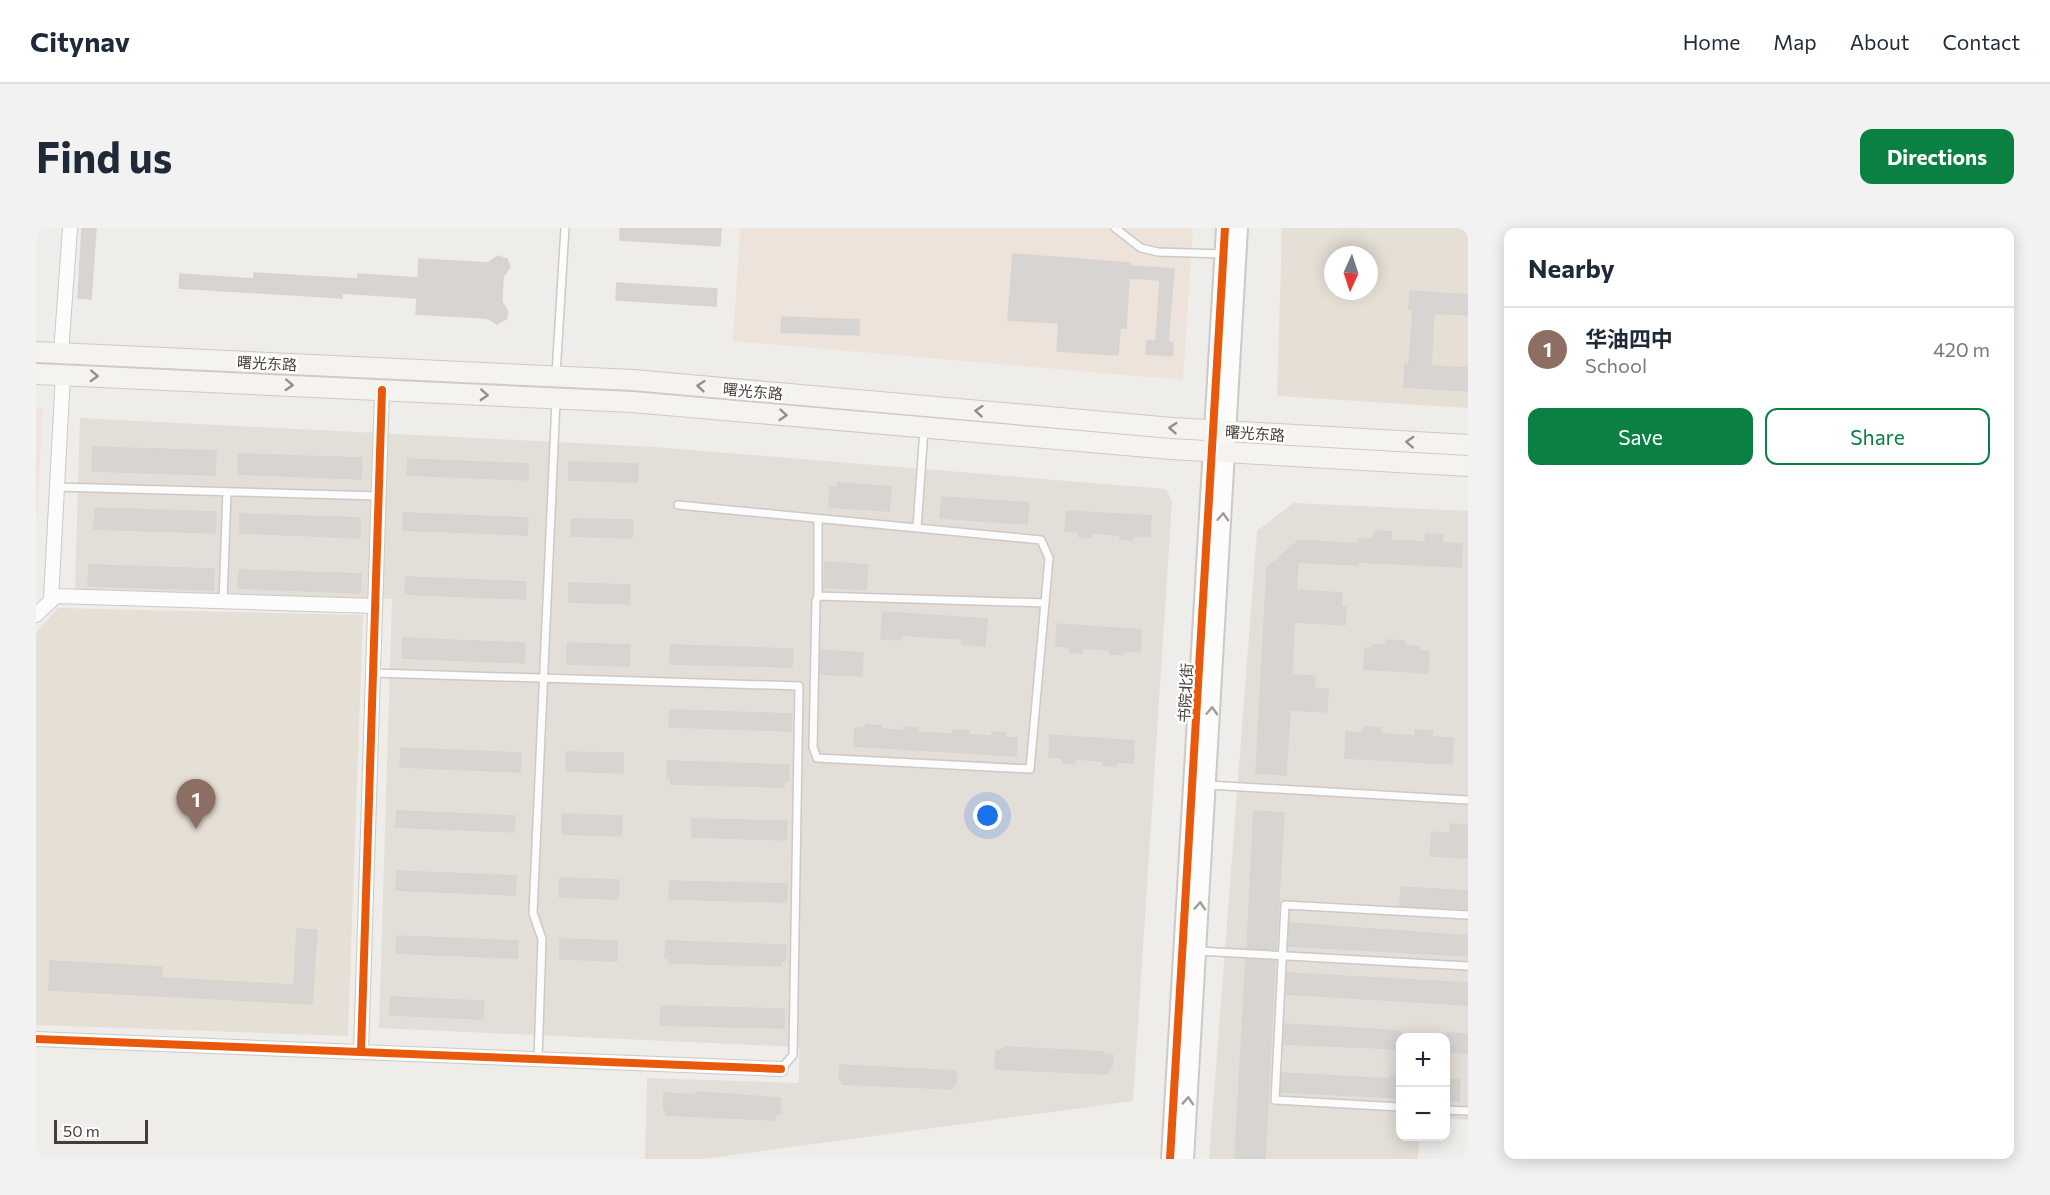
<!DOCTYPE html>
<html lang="en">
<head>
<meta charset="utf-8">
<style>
	:root { --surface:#fff; --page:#f2f2f3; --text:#1f2937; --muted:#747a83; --line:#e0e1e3; --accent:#0b8043 }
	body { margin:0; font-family:Commissioner,"Noto Sans SC",sans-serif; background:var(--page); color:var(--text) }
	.controls { position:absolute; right:18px; bottom:18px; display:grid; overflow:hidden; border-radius:12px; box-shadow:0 3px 15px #0003 }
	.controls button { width:54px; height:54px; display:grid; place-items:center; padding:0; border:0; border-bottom:2px solid var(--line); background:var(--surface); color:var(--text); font:30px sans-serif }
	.compass { position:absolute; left:1288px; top:18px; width:54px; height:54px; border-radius:50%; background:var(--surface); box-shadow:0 3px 15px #0003; rotate:183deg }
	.scale { position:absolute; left:18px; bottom:15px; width:94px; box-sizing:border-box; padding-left:6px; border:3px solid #453d36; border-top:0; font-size:16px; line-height:21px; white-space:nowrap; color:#453d36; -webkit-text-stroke:4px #fff; paint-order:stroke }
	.you { position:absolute; left:952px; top:588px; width:21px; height:21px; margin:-15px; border:4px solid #fff; border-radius:50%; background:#1a73e8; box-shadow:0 0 0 9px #1a73e833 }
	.badge { display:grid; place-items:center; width:39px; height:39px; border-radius:50%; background:var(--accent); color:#fff; font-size:20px; font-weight:700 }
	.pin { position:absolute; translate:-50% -50px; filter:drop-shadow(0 2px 3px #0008) }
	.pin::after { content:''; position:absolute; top:32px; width:21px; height:18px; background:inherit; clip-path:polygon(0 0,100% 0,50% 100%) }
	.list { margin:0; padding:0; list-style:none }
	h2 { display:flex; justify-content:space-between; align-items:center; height:78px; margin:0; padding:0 24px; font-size:26px }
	h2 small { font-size:20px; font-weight:400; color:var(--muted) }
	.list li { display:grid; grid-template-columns:39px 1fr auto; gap:18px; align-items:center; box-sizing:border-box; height:84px; padding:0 24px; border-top:2px solid var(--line) }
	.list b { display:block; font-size:22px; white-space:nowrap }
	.list p { margin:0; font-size:20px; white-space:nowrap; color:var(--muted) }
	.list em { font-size:20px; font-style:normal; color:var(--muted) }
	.actions { display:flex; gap:12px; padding:18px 24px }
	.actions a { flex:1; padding:14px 0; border:2px solid var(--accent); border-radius:12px; text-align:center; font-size:21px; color:var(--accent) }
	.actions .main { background:var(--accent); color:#fff }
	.map { position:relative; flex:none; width:1432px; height:931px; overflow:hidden; border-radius:12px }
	header { display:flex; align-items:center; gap:36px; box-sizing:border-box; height:84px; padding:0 30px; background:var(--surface); border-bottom:2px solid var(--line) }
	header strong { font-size:28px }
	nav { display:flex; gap:33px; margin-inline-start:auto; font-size:21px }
	.intro { display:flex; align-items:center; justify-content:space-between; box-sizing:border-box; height:144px; padding:0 36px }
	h1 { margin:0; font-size:42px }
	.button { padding:15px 27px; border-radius:12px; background:var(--accent); color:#fff; font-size:21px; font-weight:700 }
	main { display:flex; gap:36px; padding:0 36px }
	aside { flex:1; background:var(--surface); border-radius:12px; box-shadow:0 3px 15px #0003 }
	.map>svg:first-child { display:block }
	.residential { fill:#e3ded7 }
	.commercial { fill:#eee3da }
	.education { fill:#e6dfd6; fill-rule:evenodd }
	.medical { fill:#f1e3e2 }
	.building { fill:#d7d4d1; stroke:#d7d4d0; stroke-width:1.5 }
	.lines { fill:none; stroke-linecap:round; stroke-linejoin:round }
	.service-casing { stroke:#ccc9c6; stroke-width:10 }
	.minor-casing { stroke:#ccc9c6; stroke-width:16 }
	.tertiary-casing { stroke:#ccc9c6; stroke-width:20 }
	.secondary-casing { stroke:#cfcac3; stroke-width:22 }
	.service { stroke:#fdfcfc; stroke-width:7 }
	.minor { stroke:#fdfcfc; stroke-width:14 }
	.tertiary { stroke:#fdfcfc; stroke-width:16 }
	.secondary { stroke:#f5f3ef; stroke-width:20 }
	.cycleway-casing { stroke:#fff; stroke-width:11 }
	.cycleway { stroke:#e8590c; stroke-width:8 }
	.oneway { stroke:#948f89 }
	.oneway2 { stroke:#a19c99 }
	.labels { text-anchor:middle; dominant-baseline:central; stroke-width:5; stroke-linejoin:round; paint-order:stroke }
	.street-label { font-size:15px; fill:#453d36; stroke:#fff }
</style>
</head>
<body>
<header>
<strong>Citynav</strong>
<nav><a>Home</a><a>Map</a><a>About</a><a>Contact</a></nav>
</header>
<div class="intro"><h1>Find us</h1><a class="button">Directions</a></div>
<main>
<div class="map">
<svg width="1432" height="931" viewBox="0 0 1432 931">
	<rect width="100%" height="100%" fill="#efedea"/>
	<path class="residential" d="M44 190 618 219 1130 261 1136 273 1097 873 666 931H609L611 850 763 855V819L343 800 356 371 39 361Z
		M1257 275 1432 283V892L1410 890V810H1364V908L1383 909 1382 931H1173L1221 303Z"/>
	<path class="commercial" d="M704 0H1157L1147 152 697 113Z"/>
	<path class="education" d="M1246 0H1432V180L1241 168ZM1297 27H1333V63H1297Z
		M22 380 327 387 312 808 0 797V405Z"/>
	<path class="medical" d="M0 180H7L0 294Z"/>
	<path class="building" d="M46 0H60L55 71 42 70Z
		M584 0H685L684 18 584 12Z
		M977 26 1094 35V38L1138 41 1132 114 1137 115 1136 128 1110 126 1111 113H1120L1124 52 1093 50 1090 100H1084L1082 127 1021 123 1023 95 972 92Z
		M462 28 471 31 474 39 467 49 466 74 471 82V90L461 96 451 90 380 86 381 70 306 65V70L143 60 144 46 218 51V45L322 51V46L382 50 383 31 452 35Z
		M581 55 681 61 680 78 580 72Z
		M1374 63 1432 67V87L1398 85 1395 138 1432 140V163L1368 159 1369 136H1373L1377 82H1373Z
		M746 89 823 92V107L745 104Z
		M57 219 180 223 179 247 56 243Z
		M202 226 326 230 325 251 202 246Z
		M372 231 492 236V252L371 247Z
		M533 234 602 236 601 254 533 252Z
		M802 255 855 259 853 283 793 279 794 259H802Z
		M906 269 993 275 991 296 904 290Z
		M59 280 180 284 179 305 58 301Z
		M1031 283 1115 288 1114 308H1097V312L1084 311V307L1056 305 1055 310 1043 309V304L1029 303Z
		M368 285 492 290 491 307 367 302Z
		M204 286 324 290V310L204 305Z
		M535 291 597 292 596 310 535 308Z
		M1339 303 1355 304V312L1389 314 1390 306 1407 307 1406 315 1426 316 1425 339 1322 334V337L1262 334 1260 362 1306 365 1305 379H1310L1309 397 1258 394 1256 447 1279 448 1278 460 1292 461 1291 484 1254 482 1250 547 1220 545 1231 340 1263 312 1323 316V311H1338Z
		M789 334 832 337 830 362 788 359Z
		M53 337 178 341 177 362 52 358Z
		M203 342 325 346 324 365 202 360Z
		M370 349 490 354 489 371 369 366Z
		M533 355 594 357V376L533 374Z
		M847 384 951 391 949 418 926 416V411L865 407 864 412 845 411Z
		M1021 396 1105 402 1104 424 1088 423 1087 427 1074 426V422L1046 420V425L1033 424 1034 419 1020 418Z
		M367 410 489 415 488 435 366 430Z
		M1350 412 1369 413V418L1384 419 1383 423H1393L1392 445 1328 441 1329 420H1337V417H1350Z
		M531 415 594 417 593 438 531 436Z
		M635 417 757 421 756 439 634 436Z
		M785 422 827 425 826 448 784 446Z
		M634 482 755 486V503L633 499Z
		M830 497 845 498V501L868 503V499L882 500V504L894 505 917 506V502L933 503 932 507 956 508V504L970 505 969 509 981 510 980 528 818 518 819 500H830Z
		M1328 499 1345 500V506L1379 508V502L1397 503 1396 509 1417 510 1416 536 1309 530 1310 504 1328 505Z
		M1014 507 1098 513 1097 535 1081 534 1080 538 1067 537 1068 533 1039 531V536L1026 535 1027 530 1013 529Z
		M365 520 485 525 484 544 364 539Z
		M530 524 587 525V545L530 543Z
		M631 533 753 537V553H748V559L635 556V550H631Z
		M361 583 479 588 478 604 360 599Z
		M1218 583 1248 585 1240 722 1211 720Z
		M526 586 586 588 585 608 526 606Z
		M656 591 751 593 750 612 656 609Z
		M1415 596 1432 597V630L1394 628 1396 604 1414 605Z
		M361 643 480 648 479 667 360 662Z
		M524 650 583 652 582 671 523 669Z
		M634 653 751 656 750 674 633 671Z
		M1365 659 1432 663V681L1364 678Z
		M1254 695 1432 708V728L1253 718Z
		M261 701 281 702 276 776 13 762 14 733 126 739 125 750 258 757Z
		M361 708 482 713 481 730 360 725Z
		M524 711 581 713V733L524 731Z
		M630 713 750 717 749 733H745V738L633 735V730H629Z
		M1210 731 1239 733 1229 931H1199Z
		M1251 745 1432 755V777L1250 766Z
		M355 769 448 773 447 791 354 787Z
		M625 778 748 781V800L624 797Z
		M1249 796 1365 803V821L1247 816Z
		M1410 805 1432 806V825L1410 824Z
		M968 819 1067 824V826L1077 827 1076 839H1073L1072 846 959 841 960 822H967Z
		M804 837 920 843V856H917L916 861 806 856V852H803Z
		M1246 845 1353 851 1354 848 1365 849V870L1245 864Z
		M1410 851 1424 852 1423 873 1410 872Z
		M660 864 744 870V886H740L739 892 630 887V881H627L628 865 660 867Z"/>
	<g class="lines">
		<g class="service-casing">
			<path id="service" d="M1079 0 1105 20 1122 24 1187 26
				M520 146 529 0
				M21 259 343 268
				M642 277 1005 312 1013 330 994 541 781 530 777 519 780 373 782 368 1009 375
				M782 291V368
				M881 300 888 201
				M187 373 191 264
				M337 445 763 458 757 827 745 841
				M1172 557 1432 572
				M1162 723 1432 738
				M502 832 506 711 497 685 520 173
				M1364 879 1239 872 1249 677 1432 687
				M1410 882 1432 883"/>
		</g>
		<g class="minor-casing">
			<path id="minor" d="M25 125 34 0
				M15 371 27 147
				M0 387 20 368 339 378
				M0 811 745 841
				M325 824 346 162"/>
		</g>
		<g class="tertiary-casing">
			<path id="tertiary" d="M1134 931 1189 0
				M1149 931 1203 0"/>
		</g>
		<g class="secondary-casing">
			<path id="secondary" d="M0 124 597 152 1136 200 1432 217
				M0 146 596 174 1135 221 1432 238"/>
		</g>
		<use href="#service" class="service"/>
		<use href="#minor" class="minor"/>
		<use href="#tertiary" class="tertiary"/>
		<use href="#secondary" class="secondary"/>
		<g class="cycleway-casing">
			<path id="cycleway" d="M0 811 745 841
				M325 824 346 162
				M1134 931 1189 0"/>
		</g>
		<use href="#cycleway" class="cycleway"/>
	</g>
	<defs><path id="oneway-chevron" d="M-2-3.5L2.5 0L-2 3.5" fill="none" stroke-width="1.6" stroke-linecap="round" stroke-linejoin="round" transform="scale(1.5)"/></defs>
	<g class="oneway">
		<use href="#oneway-chevron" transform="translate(58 148) rotate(3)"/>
		<use href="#oneway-chevron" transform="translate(253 157) rotate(3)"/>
		<use href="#oneway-chevron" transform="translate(665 158) rotate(-175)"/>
		<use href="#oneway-chevron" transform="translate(448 167) rotate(3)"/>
		<use href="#oneway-chevron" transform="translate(943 183) rotate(-175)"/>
		<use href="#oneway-chevron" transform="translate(747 187) rotate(5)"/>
		<use href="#oneway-chevron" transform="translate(1137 200) rotate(-176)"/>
		<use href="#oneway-chevron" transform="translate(1374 214) rotate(-177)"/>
	</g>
	<g class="oneway2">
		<use href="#oneway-chevron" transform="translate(1187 289) rotate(-87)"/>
		<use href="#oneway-chevron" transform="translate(1176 483) rotate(-87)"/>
		<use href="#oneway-chevron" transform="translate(1164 678) rotate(-86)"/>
		<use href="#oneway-chevron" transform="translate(1152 873) rotate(-86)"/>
	</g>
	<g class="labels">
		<g class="street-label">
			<text transform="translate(231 135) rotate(3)">曙光东路</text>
			<text transform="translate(717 163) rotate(5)">曙光东路</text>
			<text transform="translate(1219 205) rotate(4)">曙光东路</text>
			<text transform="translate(1149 465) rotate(-87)">书院北街</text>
		</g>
	</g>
</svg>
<div class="controls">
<button>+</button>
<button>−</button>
</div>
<svg class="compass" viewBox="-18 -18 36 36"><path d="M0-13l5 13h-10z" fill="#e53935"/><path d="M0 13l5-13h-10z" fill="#747a83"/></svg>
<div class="scale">50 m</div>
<div class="you"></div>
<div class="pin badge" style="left:160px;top:601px;background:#8d6e63">1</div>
</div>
<aside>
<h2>Nearby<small></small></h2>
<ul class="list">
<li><span class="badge" style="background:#8d6e63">1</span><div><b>华油四中</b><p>School</p></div><em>420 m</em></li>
</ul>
<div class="actions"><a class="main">Save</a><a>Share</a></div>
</aside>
</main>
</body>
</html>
